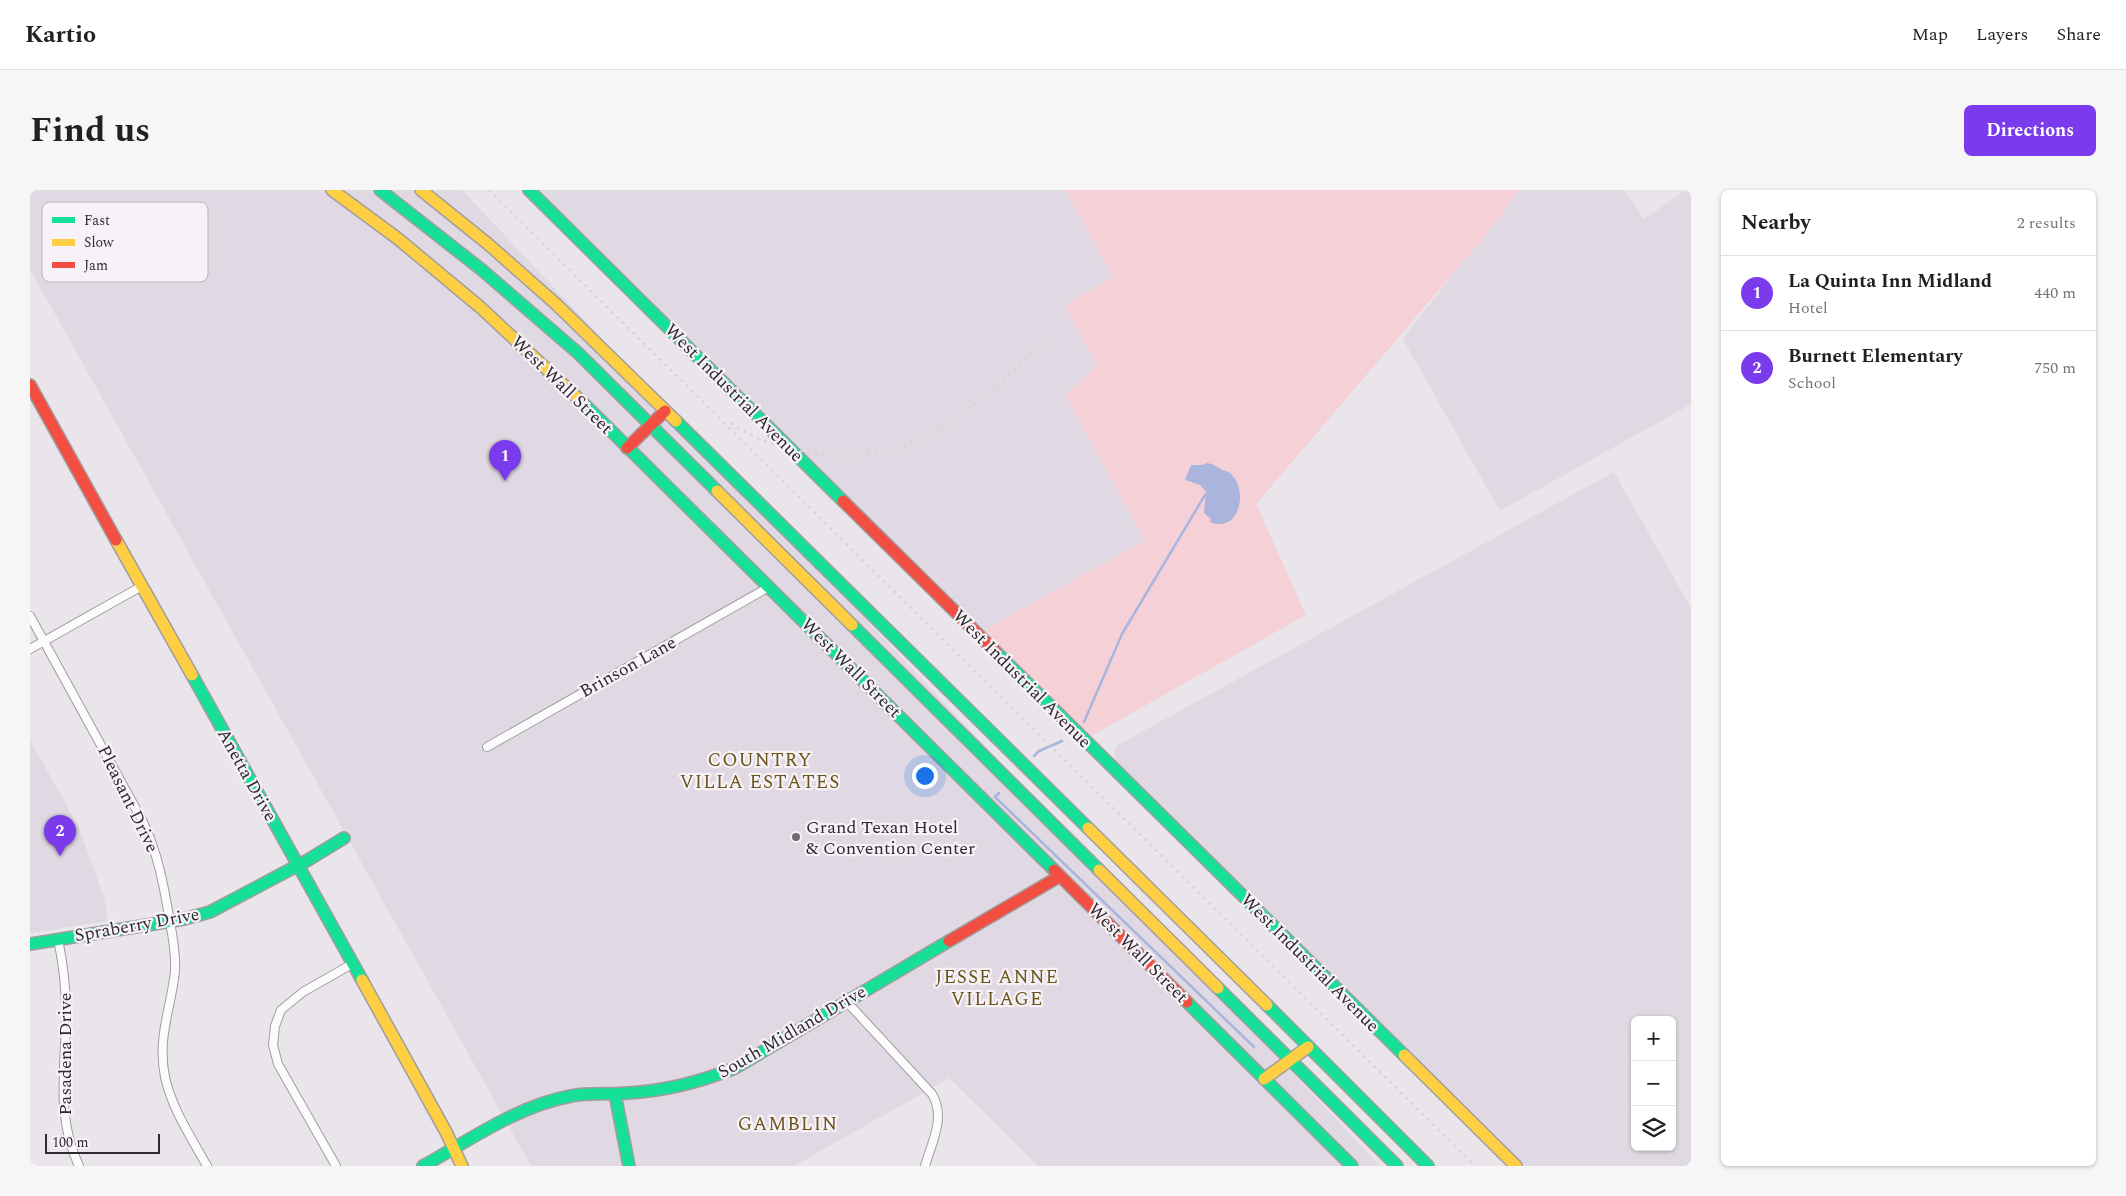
<!DOCTYPE html>
<html lang="en">
<head>
<meta charset="utf-8">
<style>
	:root { --surface:#fff; --page:#f6f6f6; --text:#202124; --muted:#757577; --line:#e0e0e0; --accent:#7c3aed }
	body { margin:0; font-family:Spectral,serif; background:var(--page); color:var(--text) }
	.controls { position:absolute; right:15px; bottom:15px; display:grid; overflow:hidden; border-radius:8px; box-shadow:0 1px 4px #0004 }
	.controls button { width:45px; height:45px; display:grid; place-items:center; padding:0; border:0; border-bottom:1px solid var(--line); background:var(--surface); color:var(--text); font:25px sans-serif }
	.scale { position:absolute; left:15px; bottom:12px; width:115px; box-sizing:border-box; padding-left:5px; border:2px solid #2d2a2d; border-top:0; font-size:14px; line-height:18px; white-space:nowrap; color:#2d2a2d; -webkit-text-stroke:4px #f7f1f8; paint-order:stroke }
	.you { position:absolute; left:894px; top:585px; width:18px; height:18px; margin:-12px; border:4px solid #fff; border-radius:50%; background:#1a73e8; box-shadow:0 0 0 8px #1a73e833 }
	.badge { display:grid; place-items:center; width:32px; height:32px; border-radius:50%; background:var(--accent); color:#fff; font-size:16px; font-weight:700 }
	.pin { position:absolute; translate:-50% -41px; filter:drop-shadow(0 1px 2px #0008) }
	.pin::after { content:''; position:absolute; top:26px; width:18px; height:15px; background:inherit; clip-path:polygon(0 0,100% 0,50% 100%) }
	.list { margin:0; padding:0; list-style:none }
	h2 { display:flex; justify-content:space-between; align-items:center; height:65px; margin:0; padding:0 20px; font-size:21px }
	h2 small { font-size:16px; font-weight:400; color:var(--muted) }
	.list li { display:grid; grid-template-columns:32px 1fr auto; gap:15px; align-items:center; box-sizing:border-box; height:75px; padding:0 20px; border-top:1px solid var(--line) }
	.list b { display:block; font-size:19px; white-space:nowrap }
	.list p { margin:0; font-size:16px; white-space:nowrap; color:var(--muted) }
	.list em { font-size:16px; font-style:normal; color:var(--muted) }
	.icon { flex:none; width:28px; height:28px; fill:none; stroke:currentColor; stroke-width:2; stroke-linecap:round; stroke-linejoin:round }
	.map { position:relative; flex:none; width:1661px; height:976px; overflow:hidden; border-radius:8px }
	header { display:flex; align-items:center; gap:30px; box-sizing:border-box; height:70px; padding:0 25px; background:var(--surface); border-bottom:1px solid var(--line) }
	header strong { font-size:24px }
	nav { display:flex; gap:28px; margin-inline-start:auto; font-size:18px }
	.intro { display:flex; align-items:center; justify-content:space-between; box-sizing:border-box; height:120px; padding:0 30px }
	h1 { margin:0; font-size:35px }
	.button { padding:12px 22px; border-radius:8px; background:var(--accent); color:#fff; font-size:18px; font-weight:700 }
	main { display:flex; gap:30px; padding:0 30px }
	aside { flex:1; background:var(--surface); border-radius:8px; box-shadow:0 1px 4px #0004 }
	.map>svg:first-child { display:block }
	.built { fill:#e0d8e2; fill-rule:evenodd }
	.green { fill:#f5d1d7 }
	.water { fill:#a9b5dd }
	.lines { fill:none; stroke-linecap:round; stroke-linejoin:round }
	.stream { stroke:#a9b5dd; stroke-width:2.5 }
	.street-casing { stroke:#a09da0; stroke-width:10 }
	.fast-casing { stroke:#a09da0; stroke-width:14 }
	.slow-casing { stroke:#a09da0; stroke-width:14 }
	.jam-casing { stroke:#a09da0; stroke-width:14 }
	.street { stroke:#fcfbfc; stroke-width:8 }
	.fast { stroke:#16e098; stroke-width:11 }
	.slow { stroke:#ffcf43; stroke-width:11 }
	.jam { stroke:#f24e42; stroke-width:11 }
	.rail { stroke:#d5d5d6; stroke-width:2.5; stroke-dasharray:2.5 5; stroke-linecap:butt }
	.poi-dot { fill:#6f6b6f; stroke:#f7f1f8; stroke-width:2 }
	.labels { text-anchor:middle; dominant-baseline:central; stroke-width:4.5; stroke-linejoin:round; paint-order:stroke }
	.street-label { font-size:18px; fill:#2d2a2d; stroke:#f7f1f8 }
	.poi-label { font-size:18px; fill:#2d2a2d; stroke:#f7f1f8; text-anchor:start }
	.neighbourhood-label { font-size:19px; letter-spacing:1px; fill:#6b5319; stroke:#f7f1f8 }
	.key { fill:#f7f1f8; stroke:#bab5bb; stroke-width:1 }
	.key-label { font-size:14px; fill:#2d2a2d }
</style>
</head>
<body>
<header>
<strong>Kartio</strong>
<nav><a>Map</a><a>Layers</a><a>Share</a></nav>
</header>
<div class="intro"><h1>Find us</h1><a class="button">Directions</a></div>
<main>
<div class="map">
<svg width="1661" height="976" viewBox="0 0 1661 976">
	<rect width="100%" height="100%" fill="#e9e5ea"/>
	<path class="built" d="M0 0H432L1350 976H1008L919 888 764 976H501L0 79Z
		M508 0H1035L1083 86 1068 177 1035 205 1115 350 953 441Z
		M1488 0H1594L1614 29 1656 0H1661V214L1470 321 1373 149Z
		M1584 282 1661 418V976H1494L1084 569 1086 556ZM1605 830H1642V957H1605Z
		M0 550 49 638 74 707 78 731 0 743Z"/>
	<path class="green" d="M1035 0H1490L1450 52 1226 314 1276 425 1061 546 953 441 1115 350 1035 205 1068 176 1035 116 1083 86Z"/>
	<path class="water" d="M1177 273C1184 274 1185 276 1191 279 1194 281 1199 281 1201 284 1219 301 1209 344 1180 332L1181 329 1174 323 1176 302 1170 295 1155 290 1161 275H1172Z"/>
	<g class="lines">
		<path class="stream" d="M1054 532 1092 444 1175 305
			M1004 566 1009 561 1032 551
			M969 603 965 607 1224 857"/>
		<g class="street-casing">
			<path id="street" d="M0 426 112 630C128 662 134 697 140 732 143 748 146 765 145 781 141 819 127 847 135 887 142 919 161 947 177 976
				M0 459 112 396
				M457 557 739 397
				M28 749C33 773 36 797 36 822 36 875 25 926 49 976
				M817 812 902 904C916 927 902 952 895 976
				M306 976 248 874 243 855 245 836 251 820 273 802 322 774"/>
		</g>
		<g class="fast-casing">
			<path id="fast" d="M350 0 452 80 548 163 687 301
				M499 0 813 311
				M553 213 1024 680
				M646 231 1058 638
				M822 435 1069 680
				M966 462 1374 865
				M162 485 332 790
				M0 754 154 729 180 722 278 670 314 648
				M1188 798 1367 976
				M1157 812 1322 976
				M1237 815 1398 976
				M585 904 599 976
				M393 976C440 950 487 916 541 906 559 902 579 905 598 903 635 901 670 892 705 878L919 751"/>
		</g>
		<g class="slow-casing">
			<path id="slow" d="M302 0 367 48 450 117 553 213
				M391 0 458 54 526 114 646 231
				M687 301 822 435
				M86 350 162 485
				M1058 638 1237 815
				M1069 680 1188 798
				M332 790 416 942 432 976
				M1374 865 1486 976
				M1234 889 1278 857"/>
		</g>
		<g class="jam-casing">
			<path id="jam" d="M0 195 86 350
				M597 258 635 221
				M813 311 966 462
				M1024 680 1157 812
				M919 751 1030 686"/>
		</g>
		<use href="#street" class="street"/>
		<use href="#fast" class="fast"/>
		<use href="#slow" class="slow"/>
		<use href="#jam" class="jam"/>
		<path class="rail" d="M459 0 1445 976
			M701 233C723 249 749 257 775 262 888 284 945 212 1022 146"/>
	</g>
	<circle class="poi-dot" cx="766" cy="647" r="5"/>
	<g class="labels">
		<g class="street-label">
			<text transform="translate(532 195) rotate(44)">West Wall Street</text>
			<text transform="translate(704 203) rotate(45)">West Industrial Avenue</text>
			<text transform="translate(598 477) rotate(-29)">Brinson Lane</text>
			<text transform="translate(821 478) rotate(45)">West Wall Street</text>
			<text transform="translate(992 489) rotate(45)">West Industrial Avenue</text>
			<text transform="translate(217 585) rotate(61)">Anetta Drive</text>
			<text transform="translate(98 609) rotate(64)">Pleasant Drive</text>
			<text transform="translate(107 735) rotate(-10)">Spraberry Drive</text>
			<text transform="translate(1108 763) rotate(45)">West Wall Street</text>
			<text transform="translate(1280 773) rotate(45)">West Industrial Avenue</text>
			<text transform="translate(762 842) rotate(-30)">South Midland Drive</text>
			<text transform="translate(35 864) rotate(-90)">Pasadena Drive</text>
		</g>
		<g class="poi-label">
			<text x="776" y="637">Grand Texan Hotel<tspan x="776" dy="21">&amp; Convention Center</tspan></text>
		</g>
		<g class="neighbourhood-label">
			<text x="730" y="570">COUNTRY<tspan x="730" dy="22">VILLA ESTATES</tspan></text>
			<text x="967" y="787">JESSE ANNE<tspan x="967" dy="22">VILLAGE</tspan></text>
			<text x="758" y="934">GAMBLIN</text>
		</g>
	</g>
	<rect x="12" y="12" width="166" height="80" rx="8" class="key"/>
	<rect x="22" y="27" width="23" height="6" fill="#16e098"/>
	<rect x="22" y="49" width="23" height="7" fill="#ffcf43"/>
	<rect x="22" y="72" width="23" height="6" fill="#f24e42"/>
	<g class="key-label">
		<text x="54" y="35">Fast</text>
		<text x="54" y="57">Slow</text>
		<text x="54" y="80">Jam</text>
	</g>
</svg>
<div class="controls">
<button>+</button>
<button>−</button>
<button><svg class="icon" aria-label="layers" viewBox="0 0 24 24"><path d="M12 4l9 5-9 5-9-5zM3 14l9 5 9-5"/></svg></button>
</div>
<div class="scale">100 m</div>
<div class="you"></div>
<div class="pin badge" style="left:475px;top:291px">1</div>
<div class="pin badge" style="left:30px;top:666px">2</div>
</div>
<aside>
<h2>Nearby<small>2 results</small></h2>
<ul class="list">
<li><span class="badge">1</span><div><b>La Quinta Inn Midland</b><p>Hotel</p></div><em>440 m</em></li>
<li><span class="badge">2</span><div><b>Burnett Elementary</b><p>School</p></div><em>750 m</em></li>
</ul>
</aside>
</main>
</body>
</html>
